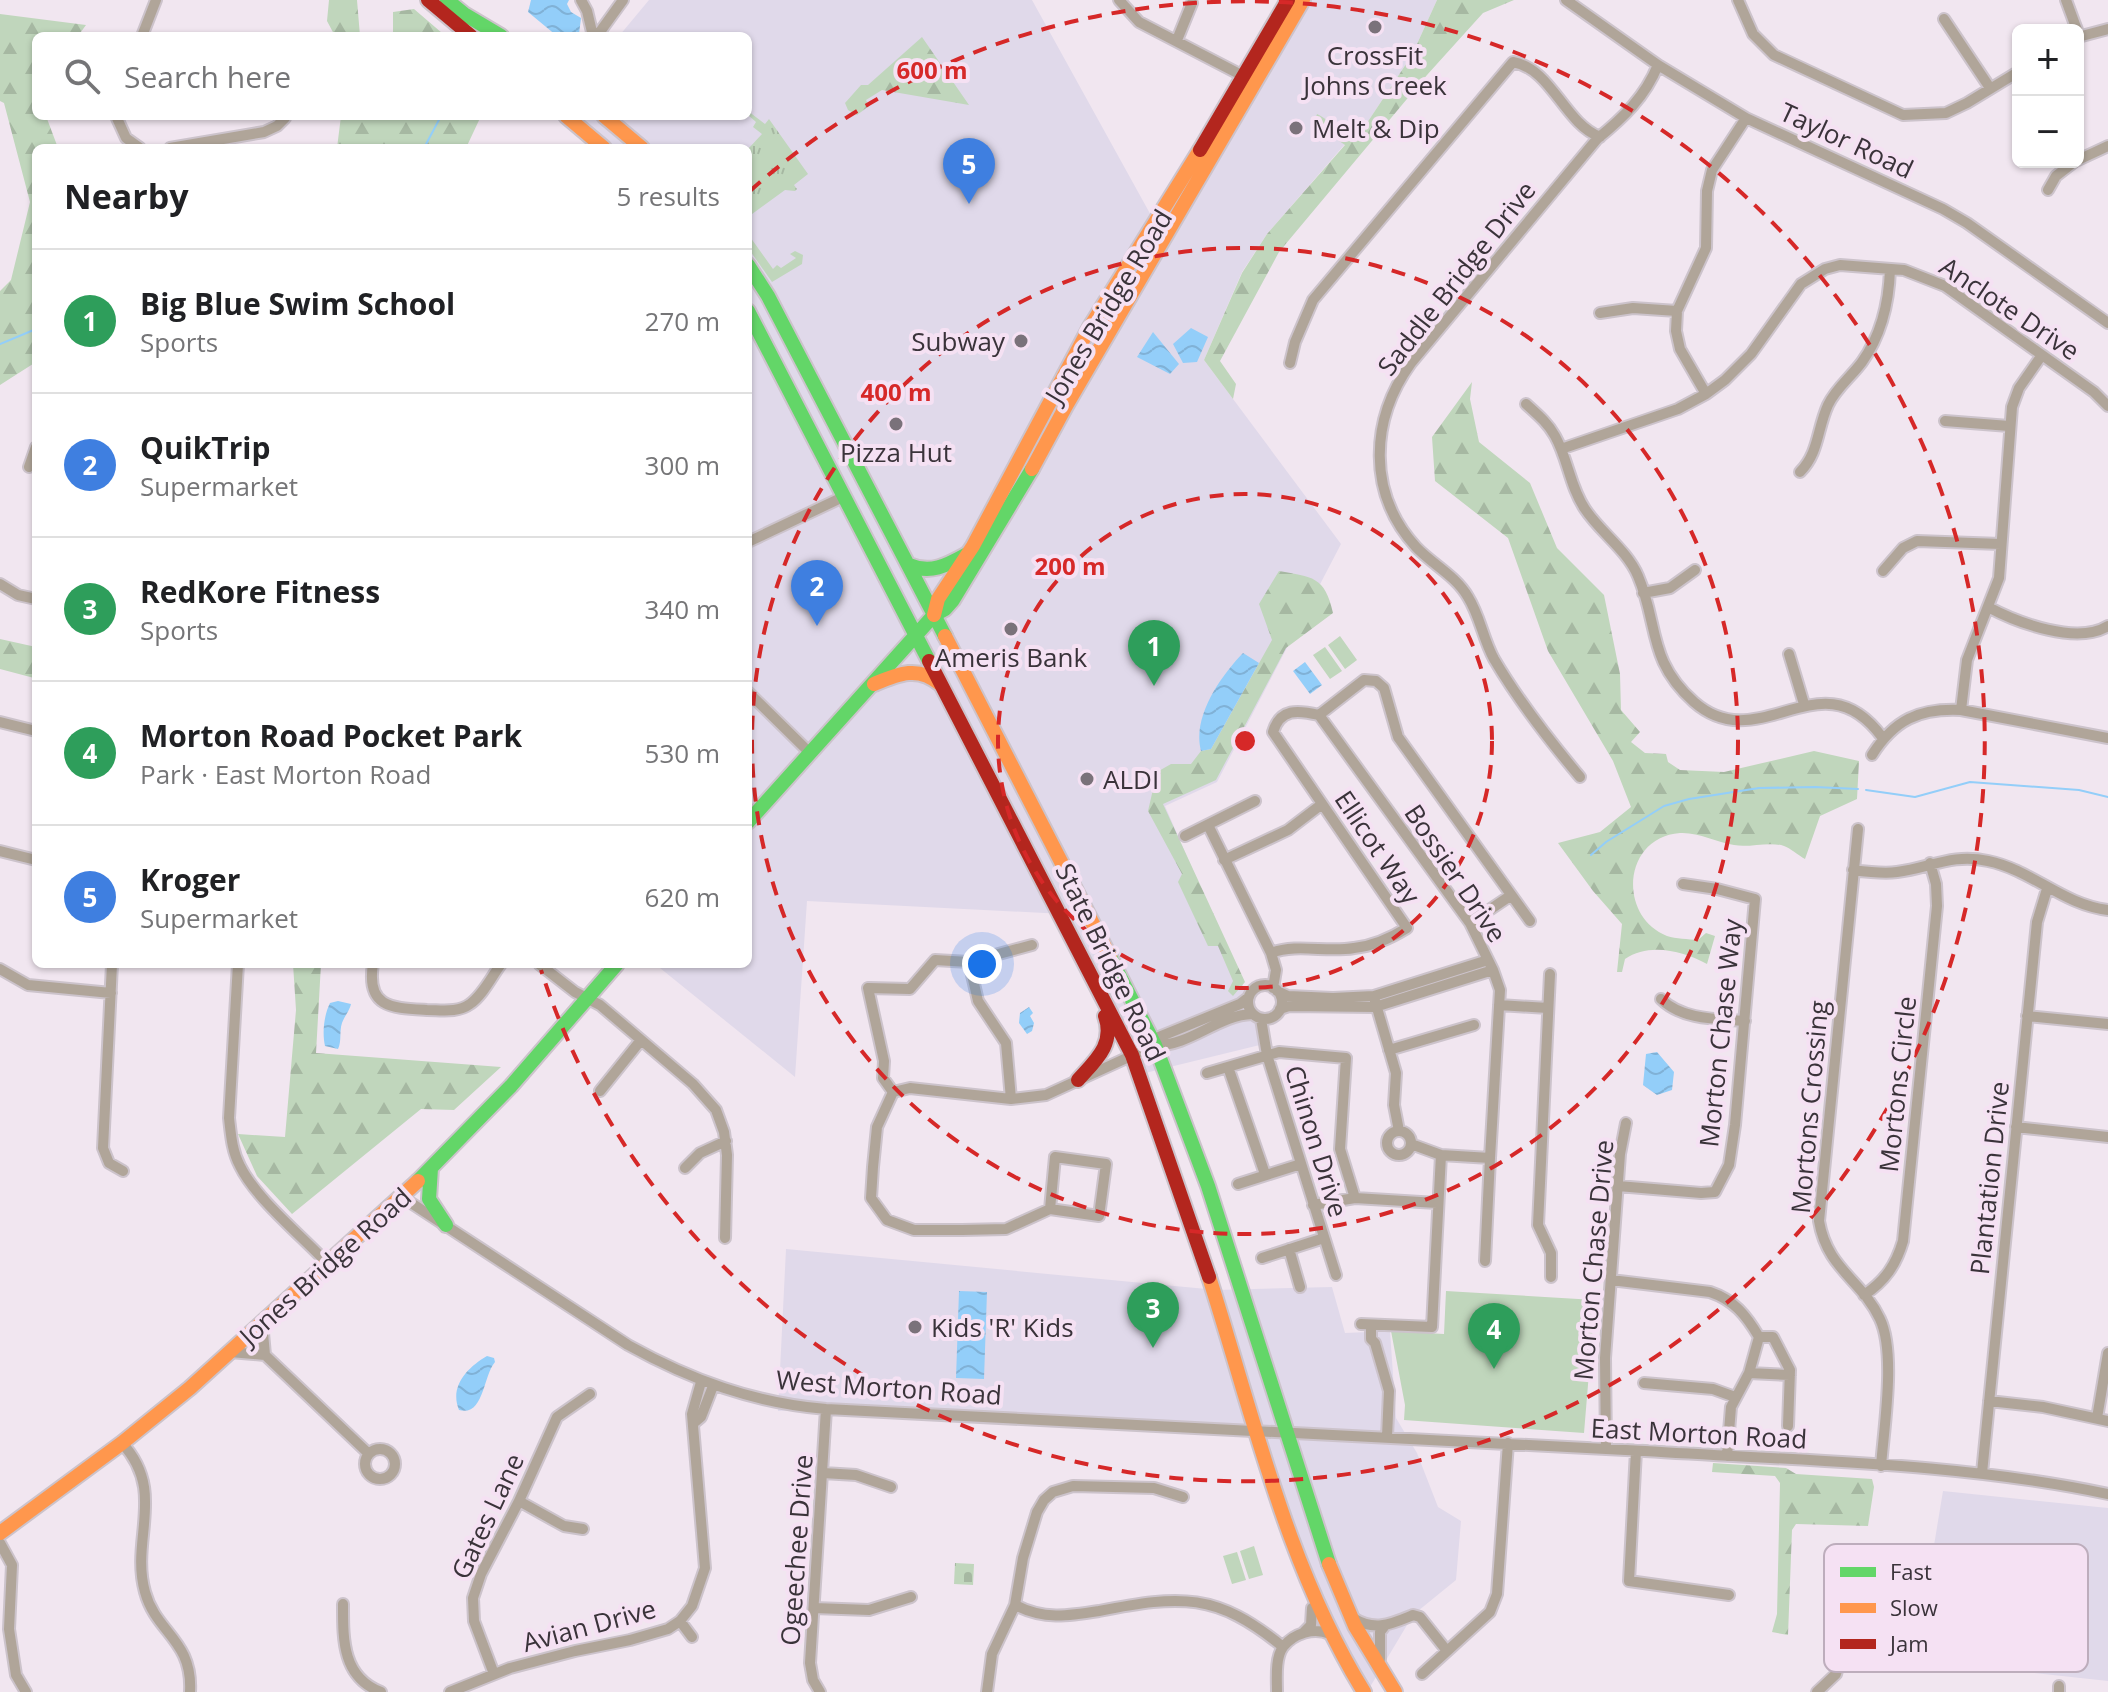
<!DOCTYPE html>
<html lang="en">
<head>
<meta charset="utf-8">
<style>
	:root { --surface:#fff; --page:#f6f6f6; --text:#202124; --muted:#757577; --line:#e0e0e0; --accent:#7a727a }
	body { margin:0; font-family:"Open Sans",sans-serif; background:var(--page); color:var(--text) }
	.controls { position:absolute; right:24px; top:24px; display:grid; overflow:hidden; border-radius:12px; box-shadow:0 2px 6px #0004 }
	.controls button { width:72px; height:72px; display:grid; place-items:center; padding:0; border:0; border-bottom:2px solid var(--line); background:var(--surface); color:var(--text); font:40px sans-serif }
	.you { position:absolute; left:982px; top:964px; width:28px; height:28px; margin:-20px; border:6px solid #fff; border-radius:50%; background:#1a73e8; box-shadow:0 0 0 12px #1a73e833 }
	.badge { display:grid; place-items:center; width:52px; height:52px; border-radius:50%; background:var(--accent); color:#fff; font-size:26px; font-weight:700 }
	.pin { position:absolute; translate:-50% -66px; filter:drop-shadow(0 2px 4px #0008) }
	.pin::after { content:''; position:absolute; top:42px; width:28px; height:24px; background:inherit; clip-path:polygon(0 0,100% 0,50% 100%) }
	.list { margin:0; padding:0; list-style:none }
	h2 { display:flex; justify-content:space-between; align-items:center; height:104px; margin:0; padding:0 32px; font-size:34px }
	h2 small { font-size:26px; font-weight:400; color:var(--muted) }
	.list li { display:grid; grid-template-columns:52px 1fr auto; gap:24px; align-items:center; box-sizing:border-box; height:144px; padding:0 32px; border-top:2px solid var(--line) }
	.list b { display:block; font-size:30px; white-space:nowrap }
	.list p { margin:0; font-size:26px; white-space:nowrap; color:var(--muted) }
	.list em { font-size:26px; font-style:normal; color:var(--muted) }
	.icon { flex:none; width:44px; height:44px; fill:none; stroke:currentColor; stroke-width:2; stroke-linecap:round; stroke-linejoin:round }
	.map { position:relative; flex:none; width:2108px; height:1692px; overflow:hidden }
	.search { position:absolute; background:var(--surface); box-shadow:0 2px 6px #0004; left:32px; top:32px; width:720px; height:88px; display:flex; align-items:center; gap:20px; box-sizing:border-box; padding:0 28px; border-radius:12px; color:var(--muted); font-size:30px }
	.panel { position:absolute; background:var(--surface); box-shadow:0 2px 6px #0004; left:32px; top:144px; width:720px; height:824px; border-radius:12px }
	.map>svg:first-child { display:block }
	.commercial { fill:#e0d9ea }
	.grass { fill:url(#grass-tufts) }
	.forest { fill:url(#forest-firs) }
	.cemetery { fill:url(#cemetery-stones) }
	.park { fill:#c0d6bc }
	.water { fill:url(#water-waves) }
	.lines { fill:none; stroke-linecap:round; stroke-linejoin:round }
	.stream { stroke:#93cef9; stroke-width:2 }
	.street-casing { stroke:#ccc3cb; stroke-width:14 }
	.fast-casing { stroke:#ccc3cb; stroke-width:18 }
	.slow-casing { stroke:#ccc3cb; stroke-width:18 }
	.jam-casing { stroke:#ccc3cb; stroke-width:18 }
	.street { stroke:#b0a599; stroke-width:10 }
	.fast { stroke:#63d668; stroke-width:14 }
	.slow { stroke:#ff974d; stroke-width:14 }
	.jam { stroke:#b3261e; stroke-width:14 }
	.ring { fill:none; stroke:#d62828; stroke-width:4; stroke-dasharray:14 10 }
	.poi-dot { fill:#7a727a; stroke:#f5e1f3; stroke-width:3 }
	.labels { text-anchor:middle; dominant-baseline:central; stroke-width:8; stroke-linejoin:round; paint-order:stroke }
	.poi-label { font-size:26px; fill:#3a333a; stroke:#f5e1f3 }
	.street-label { font-size:26px; fill:#3a333a; stroke:#f5e1f3 }
	.key { fill:#f5e1f3; stroke:#bdadbc; stroke-width:2 }
	.key-label { font-size:22px; fill:#3a333a }
	.centre { fill:#d62828; stroke:#f5e1f3; stroke-width:4 }
	.ring-label { font-size:24px; text-anchor:middle; font-weight:bold; fill:#d62828; stroke:#f5e1f3; stroke-width:8; stroke-linejoin:round; paint-order:stroke }
</style>
</head>
<body>
<div class="map">
<svg width="2108" height="1692" viewBox="0 0 2108 1692">
	<defs>
		<pattern id="grass-tufts" width="24" height="20" patternUnits="userSpaceOnUse" patternTransform="scale(2)"><rect width="24" height="20" fill="#c0d6bc"/><path d="M3 7l-1-3M5 7V3M7 7l1-3M15 17l-1-3M17 17v-4M19 17l1-3" fill="none" stroke="#a6b8a2"/></pattern>
		<pattern id="forest-firs" width="22" height="20" patternUnits="userSpaceOnUse" patternTransform="scale(2)"><rect width="22" height="20" fill="#c0d6bc"/><path d="M5 1l3.5 6h-7zM16 11l3.5 6h-7z" fill="#a6b8a2"/></pattern>
		<pattern id="cemetery-stones" width="16" height="16" patternUnits="userSpaceOnUse" patternTransform="scale(2)"><rect width="16" height="16" fill="#c0d6bc"/><path d="M2 7V4a2 2 0 0 1 4 0v3zM10 15v-3a2 2 0 0 1 4 0v3z" fill="#a6b8a2"/></pattern>
		<pattern id="water-waves" width="16" height="10" patternUnits="userSpaceOnUse" patternTransform="scale(2)"><rect width="16" height="10" fill="#93cef9"/><path d="M0 5q4-4 8 0t8 0" fill="none" stroke="#80b1d6"/></pattern>
	</defs>
	<rect width="100%" height="100%" fill="#f1e6f0"/>
	<path class="commercial" d="M649 0H1032L1153 219 1297 0H1437L1412 55 1355 141 1345 138 1333 122 1314 124 1345 144 1267 234 1242 272 1204 360 1341 544 1217 782 1165 806 1268 1043 1137 1075 1064 914 807 901 795 1077 655 964H748V148H604L570 116H748V36H619Z
		M786 1249 1217 1290 1332 1287 1345 1333 1390 1331 1396 1418 1417 1453 1438 1507 1461 1521 1456 1580 1413 1615 1367 1692 1330 1636 1254 1426 822 1409 778 1411Z
		M1943 1491 2108 1508V1681L1915 1660Z"/>
	<path class="grass" d="M748 111 765 124 769 119 808 174 794 185 797 189 795 191 785 190 748 217V149L762 134 753 127 756 122 748 115Z
		M748 234 773 269 777 265 781 268 796 258 790 254 795 251 803 255 802 264 772 282 748 248Z"/>
	<path class="forest" d="M329 0H357L360 36H335L327 21Z
		M1437 0H1514L1483 13 1427 75 1279 252 1220 361 1236 384 1233 399 1204 360 1242 273 1267 234 1345 145 1314 124 1317 114C1333 122 1342 137 1355 141L1412 55Z
		M414 9 442 33 446 36H393V12Z
		M0 14 86 25 78 36H36V116H46L58 148H36V362L0 385V291L11 280 30 202 4 103 0 101Z
		M922 37 969 105 882 90 866 100 869 106 857 115 848 110 845 103 861 85H868Z
		M341 116H481L466 148H337Z
		M1472 382 1470 399 1479 442 1530 483 1557 548 1604 595 1620 674 1621 710 1640 732 1631 742 1645 753 1666 754 1668 762 1680 770 1724 772 1814 751 1859 761 1857 799 1820 816 1805 859C1798 855 1790 848 1784 846 1769 841 1749 848 1734 845 1716 842 1698 832 1680 833 1623 837 1617 916 1667 936 1676 939 1688 939 1698 940L1706 933 1715 936 1707 964C1684 951 1649 942 1625 959L1622 972H1617L1622 924 1593 891 1558 843 1600 832 1631 807 1613 761 1548 651 1508 538 1435 481 1432 437Z
		M1279 571C1312 577 1325 576 1333 613L1286 648 1216 780 1163 804 1245 982 1233 996 1228 991 1233 981 1218 946H1208L1178 882 1182 874 1148 811 1157 772 1171 764H1191L1201 751 1211 749 1272 640 1259 604Z
		M0 639 36 647 34 678 0 669Z
		M293 964H321L316 1053 501 1067 454 1110 421 1109 292 1214 257 1176 238 1134 285 1137 296 1010Z
		M1713 1463 1786 1468 1796 1474 1872 1479 1874 1487 1868 1526 1796 1524 1792 1530 1788 1635 1772 1632 1777 1614 1780 1483 1775 1476 1712 1472Z"/>
	<path class="cemetery" d="M955 1563 974 1564 973 1585 954 1584Z"/>
	<path class="park" d="M1340 636 1357 660 1345 669 1328 645Z
		M1325 647 1342 671 1330 679 1313 655Z
		M1446 1291 1595 1300 1584 1433 1404 1420 1405 1405 1391 1331 1444 1334Z
		M1254 1546 1263 1575 1249 1579 1240 1551Z
		M1237 1552 1246 1580 1232 1584 1223 1556Z"/>
	<path class="water" d="M531 0H569L567 4 571 12 581 18 579 34 557 36 528 12Z
		M1191 328 1208 337 1197 362 1183 363 1173 344Z
		M1153 332 1179 364 1170 374 1137 357Z
		M1243 653 1259 663 1211 749 1201 751C1192 717 1220 677 1243 653Z
		M1305 662 1322 685 1310 694 1293 671Z
		M338 1001 351 1004C349 1012 345 1015 342 1023 339 1032 342 1041 338 1049L325 1046C322 1033 324 1015 330 1003Z
		M1029 1007 1033 1013 1030 1016 1034 1023 1032 1031 1027 1034 1019 1023 1020 1013Z
		M1657 1052 1674 1072 1672 1090 1657 1095 1643 1085 1646 1054Z
		M959 1291 987 1292 984 1379 956 1378Z
		M487 1356 494 1358 495 1362C483 1376 484 1417 459 1410 449 1386 468 1367 487 1356Z"/>
	<g class="lines">
		<path class="stream" d="M424 148 441 116
			M0 344 36 329
			M1866 790 1915 797 1970 782 2079 790 2108 797
			M1591 855 1606 842 1664 806 1689 799 1759 788 1815 787 1858 789"/>
		<g class="street-casing">
			<path id="street" d="M581 0 587 11 593 36
				M1119 0 1139 22 1249 79
				M1566 0 1658 65 1746 118 1943 209 1967 223 2108 323
				M1738 0 1753 34 1774 55 1903 115 1946 113 1967 103 2018 72
				M2066 0 2077 30
				M1944 19 1990 88
				M142 36 156 0
				M597 36 623 0
				M2078 37 2108 29
				M1177 40 1192 3
				M116 116 126 138 140 148
				M170 148 264 132 277 126 285 118
				M2078 160 2108 146
				M2048 190 2056 176 2074 162
				M1600 313 1633 308 1677 311
				M1290 363 1295 342 1313 300 1513 62C1552 69 1564 123 1600 137
				M1706 394 1680 349 1676 331 1677 311 1706 248 1707 191 1712 170 1746 118
				M1526 404C1537 414 1548 423 1555 436 1568 459 1570 487 1585 509 1600 532 1627 550 1638 576 1659 625 1647 660 1694 702 1760 760 1821 654 1882 737
				M1945 421 2009 426
				M1561 449 1678 409 1706 394 1725 380 1751 354 1801 284 1825 269 1840 265 1904 270 1945 286 2094 392 2108 406
				M29 467 36 447
				M1800 472C1819 453 1817 429 1828 405 1836 388 1851 377 1862 362 1882 334 1889 302 1890 269
				M748 542 843 497
				M1883 571 1903 548 1917 541 2001 544
				M0 584 18 595 36 599
				M1643 593 1670 588 1695 570
				M1988 607C2018 623 2077 645 2108 626
				M1789 654 1804 704
				M748 692 811 754
				M1961 710 1967 660 1999 578 2012 407 2019 388 2042 355
				M1319 715 1364 680 1376 681 1384 688 1398 737 1530 921
				M0 722 36 731
				M1872 755C1894 720 1919 708 1961 710L2108 738
				M1580 777C1549 740 1518 700 1494 659 1483 639 1480 616 1468 597 1456 576 1432 564 1416 547 1367 493 1370 420 1411 363L1597 139C1623 118 1645 97 1658 65
				M1208 825 1271 953 1276 970 1273 988
				M1858 829 1819 1221C1827 1269 1862 1280 1880 1319 1896 1353 1884 1427 1881 1466
				M1185 836 1255 801
				M0 851 36 860
				M1224 860 1288 830 1322 804
				M1853 870C1868 872 1883 874 1897 872 1930 868 1952 853 1988 861 2032 870 2063 905 2108 910
				M1470 923 1510 896
				M1271 953C1298 943 1326 953 1354 948 1373 946 1391 938 1407 928L1273 732C1280 708 1298 710 1319 715L1470 923 1493 970 1500 990 1490 1158 1441 1155
				M969 962 978 1001 1006 1043 1011 1099
				M112 964 103 1148 109 1163 123 1171
				M238 964 229 1118C231 1135 232 1151 240 1166 256 1199 302 1236 328 1264
				M373 964C366 1008 392 1008 427 1010 441 1010 458 1013 470 1004 483 995 492 976 501 964
				M539 964 575 992 600 1005 693 1084 716 1110 724 1132 727 1155 725 1238
				M0 969 28 985 111 993
				M1550 974 1538 1225 1551 1253V1277
				M1248 1002a17 17 0 1 1 34 0a17 17 0 1 1-34 0Z
				M1277 991 1288 996 1333 998 1374 996 1488 960
				M1661 999C1682 1020 1717 1019 1745 1021
				M1375 1001 1396 1073 1394 1105 1399 1131
				M1499 1005 1548 1008
				M1280 1009 1289 1006 1375 1007 1493 970
				M2027 1016 2108 1024
				M1261 1019 1267 1055 1336 1275
				M1155 1045 1159 1037 1240 1004 1249 997
				M1389 1050 1474 1025
				M1228 1067 1265 1174
				M1207 1073 1279 1052 1346 1058 1340 1149 1355 1198
				M600 1091 641 1040
				M893 1092 883 1078 884 1061 868 988 910 989 935 960 969 962 1032 945
				M2016 1127 2108 1137
				M1387 1143a12 12 0 1 1 24 0a12 12 0 1 1-24 0Z
				M685 1168 700 1153 726 1141
				M1238 1184 1301 1164
				M1618 1186 1701 1193 1715 1192 1729 1165 1735 1125 1755 899 1717 889 1683 884
				M402 1197 628 1345C691 1380 754 1403 826 1409 1099 1424 1373 1435 1645 1451 1799 1461 1957 1462 2108 1494
				M1313 1205 1355 1198 1437 1203
				M1050 1209 1055 1157 1106 1164 1099 1216 1050 1209 1006 1229 962 1230H914L887 1220 871 1198 873 1167 877 1127 893 1092 910 1088 1011 1099 1046 1095 1155 1045C1189 1047 1218 1015 1252 1014
				M1289 1249 1300 1287
				M1262 1258 1324 1238
				M1485 1261 1490 1158
				M1611 1280 1710 1292C1734 1300 1746 1315 1759 1337
				M1864 1295C1885 1281 1896 1265 1903 1241L1937 906 1936 884 1930 863
				M1361 1324 1432 1327 1441 1155 1411 1144
				M1371 1325V1339L1375 1343 1389 1391 1387 1437
				M1759 1337H1773L1790 1370 1788 1426
				M230 1352 265 1355 262 1322
				M265 1355 369 1454
				M1749 1373 1790 1375
				M1644 1383 1713 1389 1735 1397
				M1989 1401 2043 1407 2108 1421
				M2097 1418 2108 1353
				M695 1422 701 1417 713 1386
				M122 1443C167 1492 130 1539 145 1592 156 1633 193 1640 190 1692
				M1606 1449 1605 1358 1620 1154 1626 1123
				M365 1464a15 15 0 1 1 30 0a15 15 0 1 1-30 0Z
				M1636 1451 1629 1581 1729 1595
				M1727 1456 1731 1407 1749 1373 1759 1337
				M823 1473 856 1475 891 1487
				M1982 1473 2037 922 2047 889
				M519 1501 564 1526 583 1529
				M0 1543 12 1565 9 1629 16 1675 26 1692
				M343 1604C343 1639 342 1677 381 1692
				M1015 1605C1043 1620 1068 1616 1099 1611 1181 1595 1216 1592 1283 1647
				M814 1608 869 1610 911 1597
				M1353 1618C1375 1632 1391 1624 1413 1615L1420 1617 1447 1651
				M680 1621 692 1637
				M1304 1632 1311 1625 1312 1608
				M1380 1659V1632L1384 1627
				M494 1674 474 1621 473 1598 481 1574 519 1501 557 1417 590 1394
				M1422 1674 1490 1612 1497 1594 1508 1443
				M450 1692 510 1668 575 1651 630 1640 668 1629 680 1621 692 1606 705 1568 692 1414 701 1382
				M820 1692 813 1680 810 1663 826 1409
				M987 1692 992 1654 1015 1605 1023 1558 1037 1512 1044 1500 1053 1492 1073 1486 1154 1488 1183 1497
				M1277 1692C1277 1679 1275 1658 1283 1647 1294 1633 1314 1627 1330 1634
				M1817 1692 1836 1674 1840 1660
				M2059 1692V1686"/>
		</g>
		<g class="fast-casing">
			<path id="fast" d="M447 0 464 14 501 36
				M748 265 768 296 945 636
				M748 311 929 661
				M909 565C932 575 949 564 969 553
				M748 822 934 615 945 609 953 600 1032 469
				M1110 957 1155 1045 1208 1186 1329 1564
				M431 1168 429 1199 446 1225
				M418 1181 511 1086 617 964"/>
		</g>
		<g class="slow-casing">
			<path id="slow" d="M566 116 604 148
				M604 116 642 148
				M1032 469 1066 406 1303 0
				M934 615 938 599 973 546 1090 327 1200 150
				M945 636 1110 957
				M874 684C898 674 918 665 940 684
				M1209 1277C1254 1417 1286 1565 1364 1692
				M0 1533 122 1443 190 1388 418 1181
				M1329 1564 1355 1626 1395 1692"/>
		</g>
		<g class="jam-casing">
			<path id="jam" d="M428 0 471 36
				M1200 150 1288 0
				M929 661 1132 1055 1209 1277
				M1078 1080C1096 1060 1115 1044 1105 1016"/>
		</g>
		<use href="#street" class="street"/>
		<use href="#fast" class="fast"/>
		<use href="#slow" class="slow"/>
		<use href="#jam" class="jam"/>
	</g>
	<g class="ring">
		<circle cx="1245" cy="741" r="247"/>
		<circle cx="1245" cy="741" r="493"/>
		<path d="M750 191A740 740 0 1 1 541 970"/>
	</g>
	<g class="poi-dot">
		<circle cx="1375" cy="27" r="8"/>
		<circle cx="1296" cy="128" r="8"/>
		<circle cx="1021" cy="341" r="8"/>
		<circle cx="896" cy="424" r="8"/>
		<circle cx="1011" cy="629" r="8"/>
		<circle cx="1087" cy="779" r="8"/>
		<circle cx="915" cy="1327" r="8"/>
	</g>
	<g class="labels">
		<g class="poi-label">
			<text x="1375" y="55">CrossFit<tspan x="1375" dy="30">Johns Creek</tspan></text>
			<text x="1312" y="128" text-anchor="start">Melt &amp; Dip</text>
			<text x="1005" y="341" text-anchor="end">Subway</text>
			<text x="896" y="452">Pizza Hut</text>
			<text x="1011" y="657">Ameris Bank</text>
			<text x="1103" y="779" text-anchor="start">ALDI</text>
			<text x="931" y="1327" text-anchor="start">Kids 'R' Kids</text>
		</g>
		<g class="street-label">
			<text transform="translate(1847 140) rotate(25)">Taylor Road</text>
			<text transform="translate(1456 278) rotate(-52)">Saddle Bridge Drive</text>
			<text transform="translate(1108 306) rotate(-59)">Jones Bridge Road</text>
			<text transform="translate(2010 308) rotate(34)">Anclote Drive</text>
			<text transform="translate(1378 847) rotate(56)">Ellicot Way</text>
			<text transform="translate(1456 873) rotate(56)">Bossier Drive</text>
			<text transform="translate(1111 962) rotate(64)">State Bridge Road</text>
			<text transform="translate(1720 1033) rotate(-84)">Morton Chase Way</text>
			<text transform="translate(1897 1084) rotate(-84)">Mortons Circle</text>
			<text transform="translate(1809 1107) rotate(-85)">Mortons Crossing</text>
			<text transform="translate(1317 1141) rotate(73)">Chinon Drive</text>
			<text transform="translate(1989 1178) rotate(-84)">Plantation Drive</text>
			<text transform="translate(1593 1260) rotate(-85)">Morton Chase Drive</text>
			<text transform="translate(325 1266) rotate(-42)">Jones Bridge Road</text>
			<text transform="translate(889 1387) rotate(4)">West Morton Road</text>
			<text transform="translate(1699 1433) rotate(3)">East Morton Road</text>
			<text transform="translate(487 1516) rotate(-65)">Gates Lane</text>
			<text transform="translate(796 1550) rotate(-86)">Ogeechee Drive</text>
			<text transform="translate(589 1625) rotate(-15)">Avian Drive</text>
		</g>
	</g>
	<rect x="1824" y="1544" width="264" height="128" rx="12" class="key"/>
	<rect x="1840" y="1567" width="36" height="10" fill="#63d668"/>
	<rect x="1840" y="1603" width="36" height="10" fill="#ff974d"/>
	<rect x="1840" y="1639" width="36" height="10" fill="#b3261e"/>
	<g class="key-label">
		<text x="1890" y="1580">Fast</text>
		<text x="1890" y="1616">Slow</text>
		<text x="1890" y="1652">Jam</text>
	</g>
	<circle cx="1245" cy="741" r="12" class="centre"/>
	<g class="ring-label">
		<text x="932" y="79">600 m</text>
		<text x="896" y="401">400 m</text>
		<text x="1070" y="575">200 m</text>
	</g>
</svg>
<div class="controls">
<button>+</button>
<button>−</button>
</div>
<div class="you"></div>
<div class="pin badge" style="left:1154px;top:686px;background:#2e9e5b">1</div>
<div class="pin badge" style="left:817px;top:626px;background:#3f7fe0">2</div>
<div class="pin badge" style="left:1153px;top:1348px;background:#2e9e5b">3</div>
<div class="pin badge" style="left:1494px;top:1369px;background:#2e9e5b">4</div>
<div class="pin badge" style="left:969px;top:204px;background:#3f7fe0">5</div>
<div class="search"><svg class="icon" aria-label="search" viewBox="0 0 24 24"><circle cx="10" cy="10" r="6"/><path d="M15 15l6 6"/></svg>Search here</div>
<section class="panel">
<h2>Nearby<small>5 results</small></h2>
<ul class="list">
<li><span class="badge" style="background:#2e9e5b">1</span><div><b>Big Blue Swim School</b><p>Sports</p></div><em>270 m</em></li>
<li><span class="badge" style="background:#3f7fe0">2</span><div><b>QuikTrip</b><p>Supermarket</p></div><em>300 m</em></li>
<li><span class="badge" style="background:#2e9e5b">3</span><div><b>RedKore Fitness</b><p>Sports</p></div><em>340 m</em></li>
<li><span class="badge" style="background:#2e9e5b">4</span><div><b>Morton Road Pocket Park</b><p>Park · East Morton Road</p></div><em>530 m</em></li>
<li><span class="badge" style="background:#3f7fe0">5</span><div><b>Kroger</b><p>Supermarket</p></div><em>620 m</em></li>
</ul>
</section>
</div>
</body>
</html>
